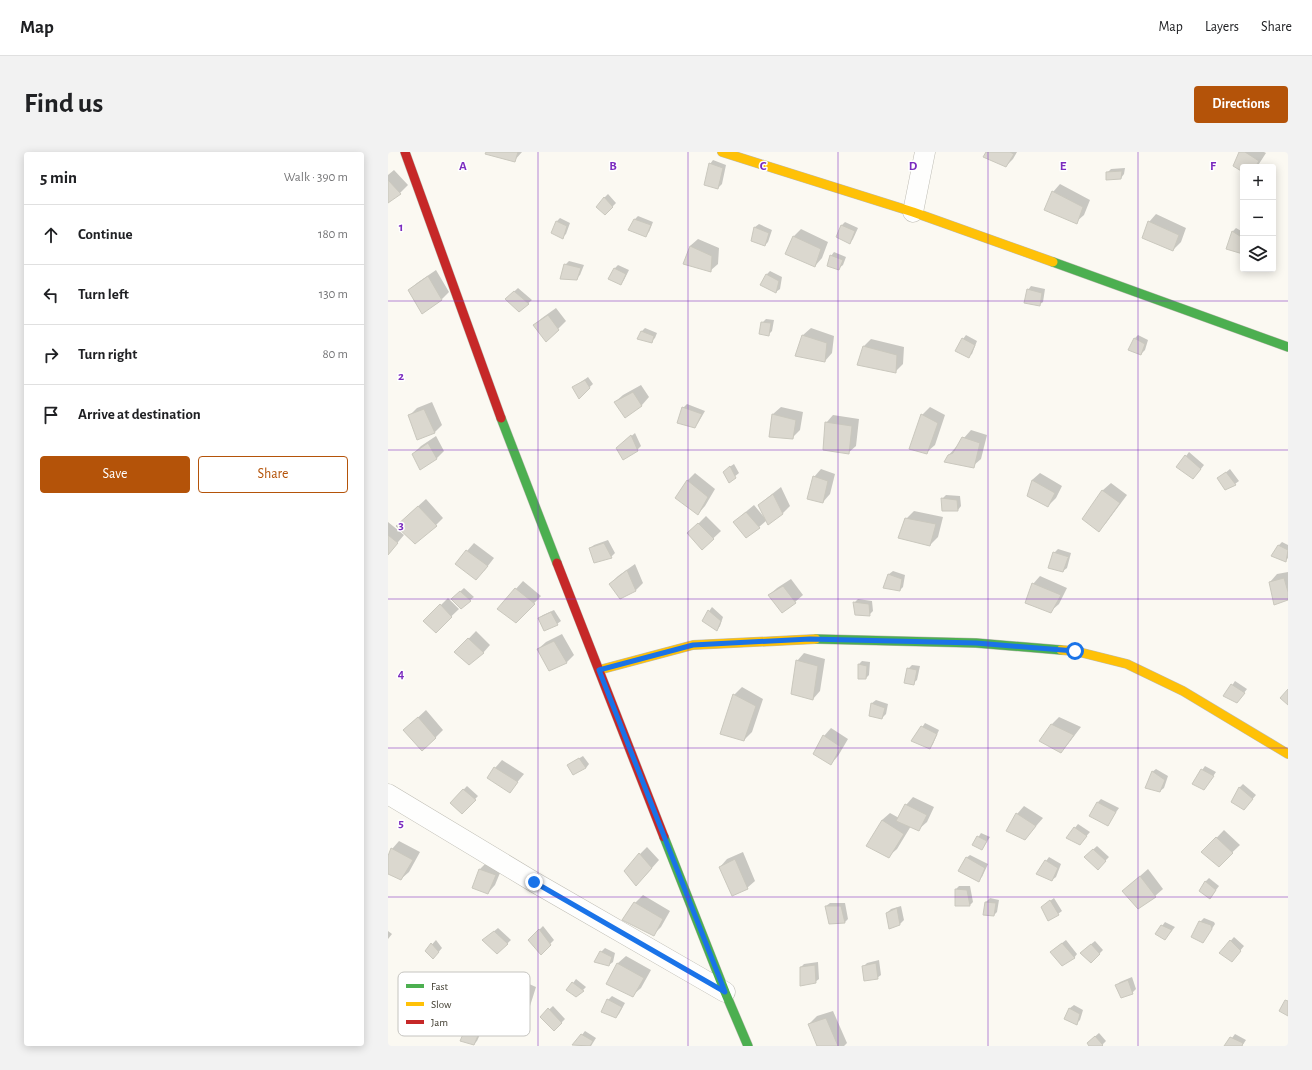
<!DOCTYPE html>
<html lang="en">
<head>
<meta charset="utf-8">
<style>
	:root { --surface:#fff; --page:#f2f2f2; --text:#202124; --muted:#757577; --line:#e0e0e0; --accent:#b45309 }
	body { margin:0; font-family:"Alegreya Sans",sans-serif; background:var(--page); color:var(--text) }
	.controls { position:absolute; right:12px; top:12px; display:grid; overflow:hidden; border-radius:4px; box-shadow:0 2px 10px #0003 }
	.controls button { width:36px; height:36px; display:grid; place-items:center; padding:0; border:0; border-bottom:1px solid var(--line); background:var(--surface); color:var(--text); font:20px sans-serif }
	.stop { position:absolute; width:12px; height:12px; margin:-9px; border:3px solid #1a73e8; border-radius:50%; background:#fff }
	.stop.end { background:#1a73e8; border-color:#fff; box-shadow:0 1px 4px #0008 }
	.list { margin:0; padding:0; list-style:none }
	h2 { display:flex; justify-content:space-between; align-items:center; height:52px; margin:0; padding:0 16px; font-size:17px }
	h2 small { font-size:13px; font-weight:400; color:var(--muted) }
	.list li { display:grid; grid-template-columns:26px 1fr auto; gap:12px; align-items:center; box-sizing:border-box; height:60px; padding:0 16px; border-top:1px solid var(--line) }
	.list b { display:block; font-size:15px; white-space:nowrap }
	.list em { font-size:13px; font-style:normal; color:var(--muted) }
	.actions { display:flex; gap:8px; padding:12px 16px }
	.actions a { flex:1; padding:9px 0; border:1px solid var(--accent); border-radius:4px; text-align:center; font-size:14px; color:var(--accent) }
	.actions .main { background:var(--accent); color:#fff }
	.icon { flex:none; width:22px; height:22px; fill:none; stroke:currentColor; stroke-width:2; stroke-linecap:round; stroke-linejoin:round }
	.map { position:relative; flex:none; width:900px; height:894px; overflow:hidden; border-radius:4px }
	header { display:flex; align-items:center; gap:24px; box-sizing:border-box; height:56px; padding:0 20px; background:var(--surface); border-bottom:1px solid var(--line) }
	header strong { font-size:19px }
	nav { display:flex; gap:22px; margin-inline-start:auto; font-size:14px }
	.intro { display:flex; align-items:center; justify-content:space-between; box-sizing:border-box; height:96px; padding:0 24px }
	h1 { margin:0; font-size:28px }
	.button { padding:10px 18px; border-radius:4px; background:var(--accent); color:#fff; font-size:14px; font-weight:700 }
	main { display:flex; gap:24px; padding:0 24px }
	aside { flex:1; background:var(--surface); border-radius:4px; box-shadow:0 2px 10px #0003 }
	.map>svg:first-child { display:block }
	.shadow { fill:#0003 }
	.building { fill:#dbd8cf; stroke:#cac8be }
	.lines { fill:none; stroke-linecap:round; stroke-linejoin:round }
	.street-casing { stroke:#bdbbb2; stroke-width:21 }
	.fast-casing { stroke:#bdbbb2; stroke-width:10 }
	.slow-casing { stroke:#bdbbb2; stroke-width:10 }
	.jam-casing { stroke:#bdbbb2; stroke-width:10 }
	.street { stroke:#fefefd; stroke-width:20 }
	.fast { stroke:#4caf50; stroke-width:9 }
	.slow { stroke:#ffc107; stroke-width:9 }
	.jam { stroke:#c62828; stroke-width:9 }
	.route { stroke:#1a73e8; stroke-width:5 }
	.grid { fill:none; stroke:#7b2cbf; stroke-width:1; stroke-opacity:0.55 }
	.key { fill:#fff; stroke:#c5c4c0; stroke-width:1 }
	.key-label { font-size:11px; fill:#3f3b2e }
	.grid-label { font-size:13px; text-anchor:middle; font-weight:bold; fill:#7b2cbf; stroke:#fff; stroke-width:3; stroke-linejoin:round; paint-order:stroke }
</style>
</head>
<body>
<header>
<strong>Map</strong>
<nav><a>Map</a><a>Layers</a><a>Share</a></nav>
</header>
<div class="intro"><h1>Find us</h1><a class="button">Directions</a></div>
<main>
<aside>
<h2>5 min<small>Walk · 390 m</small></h2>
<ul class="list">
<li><svg class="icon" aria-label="ahead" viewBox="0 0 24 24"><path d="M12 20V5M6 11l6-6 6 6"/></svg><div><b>Continue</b></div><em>180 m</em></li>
<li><svg class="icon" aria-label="left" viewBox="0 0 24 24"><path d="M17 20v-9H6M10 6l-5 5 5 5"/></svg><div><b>Turn left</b></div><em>130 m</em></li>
<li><svg class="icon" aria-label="right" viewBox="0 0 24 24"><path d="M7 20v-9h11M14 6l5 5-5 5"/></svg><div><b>Turn right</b></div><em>80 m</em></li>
<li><svg class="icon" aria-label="arrive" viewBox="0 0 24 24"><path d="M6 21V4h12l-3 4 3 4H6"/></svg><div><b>Arrive at destination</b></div></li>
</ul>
<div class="actions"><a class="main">Save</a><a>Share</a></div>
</aside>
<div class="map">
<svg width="900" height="894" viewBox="0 0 900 894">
	<rect width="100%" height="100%" fill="#fbf9f2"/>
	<path class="shadow" d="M99 0H134L126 9Z
		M599 0H629L625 7 618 14Z
		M852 0H876L878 1 869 15H855V18Z
		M325 8 338 13 334 32 330 36 322 12Z
		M737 16 736 22 733 26 719 21 723 17Z
		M6 18 20 33 12 41 0 49V23Z
		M672 32 702 48 696 63 688 70 665 40Z
		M220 42 228 51 217 62 216 46Z
		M768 62 798 76 793 90 785 98 761 70Z
		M250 64 265 70 261 80 257 83 247 67Z
		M172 66 182 71 178 82 174 86 164 80 169 69Z
		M457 70 470 76 465 87 462 91 453 74Z
		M371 72 384 78 380 90 377 93 364 88 367 75Z
		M848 76 855 80V100L839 96 845 79Z
		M413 77 440 90 434 106 427 114 398 101 406 84Z
		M310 87 331 96 330 112 322 119 302 94Z
		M446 100 458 105 455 113 451 116 443 104Z
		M181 109 196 113 192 123 188 127 177 113Z
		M230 113 241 118 236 128 233 132 221 127 227 116Z
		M48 118 61 140 54 147 21 138 29 131Z
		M382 119 394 125 392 137 388 140 373 133 379 122Z
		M643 134 657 137 655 150 651 153 640 138Z
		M130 136 144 148 131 159 118 147Z
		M168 156 178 169 159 188 146 173 154 166Z
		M378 167 386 168 384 179 381 182 374 171Z
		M257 176 269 181 267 186 263 190 253 180Z
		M423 176 446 184 444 201 437 209 415 183Z
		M578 183 589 189 584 202 580 205 575 187Z
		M750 183 760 188 757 198 753 202 747 186Z
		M483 187 516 195 515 212 507 220 476 194Z
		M200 225 205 232 191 245 186 235Z
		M253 233 261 245 254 253 237 265 227 250 235 243Z
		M44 250 54 273 46 281 21 264 29 256Z
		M299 252 317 259 310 271 307 274 295 256Z
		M393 255 415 260 412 278 404 286 385 262Z
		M542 255 557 263 547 293 539 300 534 263Z
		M445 263 471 267 468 294 460 301 438 271Z
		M583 278 599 283 593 307 585 314 560 304Z
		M247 281 253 294 249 298 233 293Z
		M48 284 56 299 49 306 32 316 25 302 33 294Z
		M801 300 816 313 809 322 790 315Z
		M346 312 351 321 341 329 340 316Z
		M433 317 447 322 442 342 435 350 426 325Z
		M842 317 851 329 847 332 831 326Z
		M307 321 327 337 317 354 310 362 299 329Z
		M652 321 674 334 668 346 660 354 644 328Z
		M723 331 739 343 718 371 711 378 695 367 715 338Z
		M393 335 402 354 395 361 381 371 379 368 371 375 354 363 366 353 376 365 377 364 371 353 379 346Z
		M558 343 572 344 573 354 570 358 554 347Z
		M38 347 55 366 48 373 17 366Z
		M526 359 555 365 550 385 542 393 518 367Z
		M318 364 333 379 314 397 308 374Z
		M0 370 16 383 0 402Z
		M220 388 227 401 223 405 202 396 206 393Z
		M894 390 900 393V406L898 408 885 404 891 393Z
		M86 391 106 406 96 419 79 399Z
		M670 397 683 401 679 416 675 419 666 401Z
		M247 412 255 431 248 438 232 445 222 432 230 424Z
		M505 419 517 423 515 435 512 438 496 435 501 422Z
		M900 420V447L882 430 889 422Z
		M652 424 679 436 671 452 663 459 645 432Z
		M403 427 415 443 407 450 381 443 389 436Z
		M135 429 153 444 128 470 110 457Z
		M76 436 86 445 73 455 64 447Z
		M60 446 71 457 48 479 37 469Z
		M470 447 484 449 485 459 481 463 466 451Z
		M324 455 335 465 332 474 329 478 315 468Z
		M166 458 173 469 169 472 151 466 155 463Z
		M88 479 102 493 95 501 68 500Z
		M174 482 186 503 179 510 161 517 150 497 158 490Z
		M416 501 437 507 432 539 425 547 409 509Z
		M474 509 482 510 481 523 478 526 471 512Z
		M524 513 532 514 529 528 525 531 520 517Z
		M847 529 859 537 852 546 837 544Z
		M354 535 375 547 364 580 356 588 346 543Z
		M488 548 500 552 498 562 494 566 482 563 484 551Z
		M38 558 55 578 47 586 24 571Z
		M671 565 693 575 680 592 672 600 664 572Z
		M537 571 551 578 545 592 542 596 525 589Z
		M443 576 460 587 450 604 443 612 436 584Z
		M195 604 201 612 198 616 180 613Z
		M114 608 136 622 122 639 101 626 107 616Z
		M817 614 828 620 819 633 805 631Z
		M768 617 780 624 776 636 772 639 764 620Z
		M855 632 868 643 856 657 844 650 852 635Z
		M79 634 90 644 74 661 63 651Z
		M525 645 546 655 539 670 531 677 523 674 509 697 501 704 480 694 494 668 502 661 511 666 518 653Z
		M713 647 731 656 719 673 710 650Z
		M636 654 655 666 637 687 629 662Z
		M690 672 702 680 695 688 680 685Z
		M836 678 852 693 831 713 815 700Z
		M593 681 602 685 594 697 586 692Z
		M11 689 32 700 21 720 13 727 0 721V707L4 697Z
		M709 694 721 705 710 716 697 705Z
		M259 695 271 708 256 725 252 702Z
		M355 700 367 729 359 736 332 715 339 707Z
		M582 703 600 712 594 725 590 728 578 706Z
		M661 705 673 712 668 725 664 728 658 709Z
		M99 710 114 716 107 733 100 741 92 717Z
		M760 717 775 737 767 744 751 755 735 739Z
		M821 726 831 734 822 746 817 730Z
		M571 734H582L585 750 582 753 568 737Z
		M255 743 282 759 273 775 266 782 236 768 247 751Z
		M602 746 611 748 609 760 606 763 596 762 598 750Z
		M666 746 674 759 670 762 658 752Z
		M442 751H457L460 767 457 770 438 754Z
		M513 754 516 768 512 772 501 776 499 761 503 757Z
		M816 766 826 770 827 772 815 790 812 770Z
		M777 770 787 775 777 787 774 774Z
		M155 774 166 788 153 801 141 788Z
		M110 776 123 788 109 801 99 785Z
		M0 779 4 782 0 787Z
		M846 785 856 794 847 805 832 801Z
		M48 788 54 796 49 802 38 799Z
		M678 788 689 802 686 806 666 797Z
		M707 789 715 798 703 810 697 797Z
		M217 796 227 801 225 810 221 813 213 800Z
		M238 804 263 818 253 836 245 843 219 832 230 811Z
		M491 808 493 823 489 826 475 815 479 811Z
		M430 810 431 827 427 830 413 815 416 812Z
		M123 824 148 835 142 854 135 862 115 832Z
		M744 825 748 837 744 841 728 834 732 830Z
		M188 827 198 835 195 838H180Z
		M224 844 237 851 231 862 227 865 220 848Z
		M686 853 695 858 692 868 689 871 678 866 682 856Z
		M165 854 177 867 166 878 153 865Z
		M445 859 459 891 456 894H430L421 872 429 864Z
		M83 871 95 876 89 889 86 892 80 874Z
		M197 879 208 886 203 894 186 893Z
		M711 881 718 889 713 894H702L704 887Z
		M847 882 858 888 854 894H838Z"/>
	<path class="building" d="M98 0H130L127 10 97 2Z
		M598 0H622L626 2 618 15 595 5Z
		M851 0H857L871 9 867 15H855V20L845 14Z
		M321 11 335 16 330 37 316 33Z
		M734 19 733 27 718 28V20Z
		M0 28 13 42 0 51Z
		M664 39 695 55 689 72 656 58Z
		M216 45 225 55 217 63 208 55Z
		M246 67 263 73 258 85 240 78Z
		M168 69 179 74 175 87 163 81Z
		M760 69 791 83 785 99 754 86Z
		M453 73 467 79 462 92 448 85Z
		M366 75 381 81 377 94 363 89Z
		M844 79 855 86V102L838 97Z
		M405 84 433 97 427 115 397 102Z
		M302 94 324 104 323 120 295 112Z
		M442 103 455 108 451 118 439 114Z
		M176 112 193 116 189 128 172 127Z
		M226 116 238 122 233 133 220 127Z
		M378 122 391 129 388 141 372 133Z
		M40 124 54 148 34 162 20 138Z
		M639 137 654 141 652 154 636 151Z
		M126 139 141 152 131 160 117 147Z
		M160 163 171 178 158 190 145 173Z
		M373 170 383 171 381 184 371 182Z
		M253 179 266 184 264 191 249 187Z
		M414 183 439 191 437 210 407 204Z
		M574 186 587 193 581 206 567 199Z
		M746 186 757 192 753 203 740 198Z
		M475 194 509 203 508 221 469 213Z
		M197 228 202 236 191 247 184 235Z
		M245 240 254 254 237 266 226 250Z
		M294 255 314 262 307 276 289 271Z
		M36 257 47 281 29 288 20 263Z
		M384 262 408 268 405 287 381 285Z
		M533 262 550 271 539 302 521 297Z
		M437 270 464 274 461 302 435 298Z
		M243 283 250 299 235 308 228 296Z
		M574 285 592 291 586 316 556 310 560 303 565 301Z
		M40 291 49 307 32 318 24 302Z
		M797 303 813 317 805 327 788 315Z
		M342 314 348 326 341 331 335 320Z
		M838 320 848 333 837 338 829 326Z
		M425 324 440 329 435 351 419 347Z
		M299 328 320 345 310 363 287 346Z
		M644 328 667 341 660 355 639 344Z
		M714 338 732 351 711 380 694 367Z
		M385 342 395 362 380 373 370 353Z
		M553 346 569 348 570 359H554Z
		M30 354 49 374 27 392 8 374Z
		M358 360 372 376 358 386 345 370Z
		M517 366 548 372 542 394 510 386Z
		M310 371 326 387 314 398 299 381Z
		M0 383 10 391 0 403Z
		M216 391 224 406 206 411 201 396Z
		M890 393 900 398 898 410 883 404Z
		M78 398 100 414 88 428 67 412Z
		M665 400 681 405 680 406 675 420 660 416Z
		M239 418 248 439 232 447 221 432Z
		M500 422 514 427 512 439 495 436Z
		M896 426 900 440V448L886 453 881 430Z
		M644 431 673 443 663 461 637 451Z
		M395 434 408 451 394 461 380 443Z
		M127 436 147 452 128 471 109 457Z
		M72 439 83 449 73 457 63 447Z
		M465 450 481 452 482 464 467 463Z
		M52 452 64 465 48 481 35 469Z
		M320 458 333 469 329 479 314 469Z
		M163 460 170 473 156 479 150 466Z
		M80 486 96 501 81 513 66 500Z
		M166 489 179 511 161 519 149 497Z
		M408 508 430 514 425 548 403 542Z
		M470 512 479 514 478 527H470Z
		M519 516 529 518 526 533 516 531Z
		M843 532 857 541 849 551 835 544Z
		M900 537V553L892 546Z
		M345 542 368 554 356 589 332 582Z
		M483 551 497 556 494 567 481 564Z
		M30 565 48 586 34 599 15 578Z
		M663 572 686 583 673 601 651 589Z
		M533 574 549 582 542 597 523 589Z
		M435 583 453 595 443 613 425 602Z
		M191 606 198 616 185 623 179 613Z
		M106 615 130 630 122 641 99 626Z
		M813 617 826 624 816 638 804 632Z
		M764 619 777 628 772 640 757 636Z
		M851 635 865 647 856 658 843 650Z
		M75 637 88 648 74 662 62 651Z
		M709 650 728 660 720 674 701 664Z
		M517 652 539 663 531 679 508 669Z
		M628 661 648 674 637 688 618 679Z
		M494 668 516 682 501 706 478 694Z
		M686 675 699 684 692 693 678 686Z
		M589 684 599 689 594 698 584 693Z
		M828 685 845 701 831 715 813 700Z
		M3 696 25 708 13 728 0 722V704Z
		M705 697 718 709 710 718 696 705Z
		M251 701 264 716 248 734 236 719Z
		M578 705 597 716 591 730 570 719Z
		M347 707 360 737 344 744 331 715Z
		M657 708 670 716 664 729 648 722Z
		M91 717 108 723 100 742 84 736Z
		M752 724 768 745 750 757 734 739Z
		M817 729 828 738 822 747 811 739Z
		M567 737 579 738 582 754H567Z
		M662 748 671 763 660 769 653 755Z
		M246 750 275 767 266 784 234 768Z
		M597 750 608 751 606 764 595 763Z
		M437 754H453L457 771 441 772Z
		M509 756 512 773 501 777 498 761Z
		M811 769 823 773 824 777 815 791 803 785Z
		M773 773 784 778 777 788 767 782Z
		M151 777 163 793 153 803 140 788Z
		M106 779 120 792 109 802 94 788Z
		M842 788 853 799 844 810 831 801Z
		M43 791 51 800 45 807 37 799Z
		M674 791 687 806 674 814 662 800Z
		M703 792 712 802 703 811 692 801Z
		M212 799 224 805 221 814 206 810Z
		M229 811 256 826 245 845 218 832Z
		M488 811 490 827 476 829 474 814Z
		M427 813 428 831 412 834V815Z
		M740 828 745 842 733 846 727 833Z
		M184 830 196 839 188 845 178 838Z
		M219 847 234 855 228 866 213 860Z
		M897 848 900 849V864L891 859Z
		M160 856 174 871 166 879 152 865Z
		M681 856 692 862 689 873 676 867Z
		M438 866 450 894H429L420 872Z
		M79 873 92 879 86 893 72 889Z
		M193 882 205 889 202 894 184 893Z
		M707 884 715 893 714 894H701L699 891Z
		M842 885 855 891 854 894H836Z"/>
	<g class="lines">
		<g class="street-casing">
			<path id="street" d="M525 60 537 0
				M0 642 146 730 337 840"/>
		</g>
		<g class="fast-casing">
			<path id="fast" d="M665 110 900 195
				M113 266 169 411
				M428 487 588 491 673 498
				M276 685 337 840 360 894"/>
		</g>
		<g class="slow-casing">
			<path id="slow" d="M334 0 525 60 665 110
				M673 498 687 499 739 512 795 539 900 602
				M211 518 305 493 428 487"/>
		</g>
		<g class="jam-casing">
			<path id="jam" d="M17 0 113 266
				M169 411 276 685"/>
		</g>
		<use href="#street" class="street"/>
		<use href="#fast" class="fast"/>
		<use href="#slow" class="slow"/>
		<use href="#jam" class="jam"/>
	</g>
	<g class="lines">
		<path class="route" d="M146 730 337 840 211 518 305 493 422 487 588 491 687 499"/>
	</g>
	<path class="grid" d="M150 0V894M300 0V894M450 0V894M600 0V894M750 0V894M0 149H900M0 298H900M0 447H900M0 596H900M0 745H900"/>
	<rect x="10" y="820" width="132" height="64" rx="6" class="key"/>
	<rect x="18" y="832" width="18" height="4" fill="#4caf50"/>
	<rect x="18" y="850" width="18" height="4" fill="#ffc107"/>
	<rect x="18" y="868" width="18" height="4" fill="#c62828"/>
	<g class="key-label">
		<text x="43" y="838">Fast</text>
		<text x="43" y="856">Slow</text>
		<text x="43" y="874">Jam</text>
	</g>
	<g class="grid-label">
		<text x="75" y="18">A</text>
		<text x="225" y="18">B</text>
		<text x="375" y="18">C</text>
		<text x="525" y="18">D</text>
		<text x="675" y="18">E</text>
		<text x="825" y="18">F</text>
		<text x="13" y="79">1</text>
		<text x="13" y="228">2</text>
		<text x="13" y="377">3</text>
		<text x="13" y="526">4</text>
		<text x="13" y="675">5</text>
	</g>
</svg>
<div class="controls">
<button>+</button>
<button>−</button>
<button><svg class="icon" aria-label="layers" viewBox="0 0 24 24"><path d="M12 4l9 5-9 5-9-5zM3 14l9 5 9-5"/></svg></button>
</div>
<div class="stop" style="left:687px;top:499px"></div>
<div class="stop end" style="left:146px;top:730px"></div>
</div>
</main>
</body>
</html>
